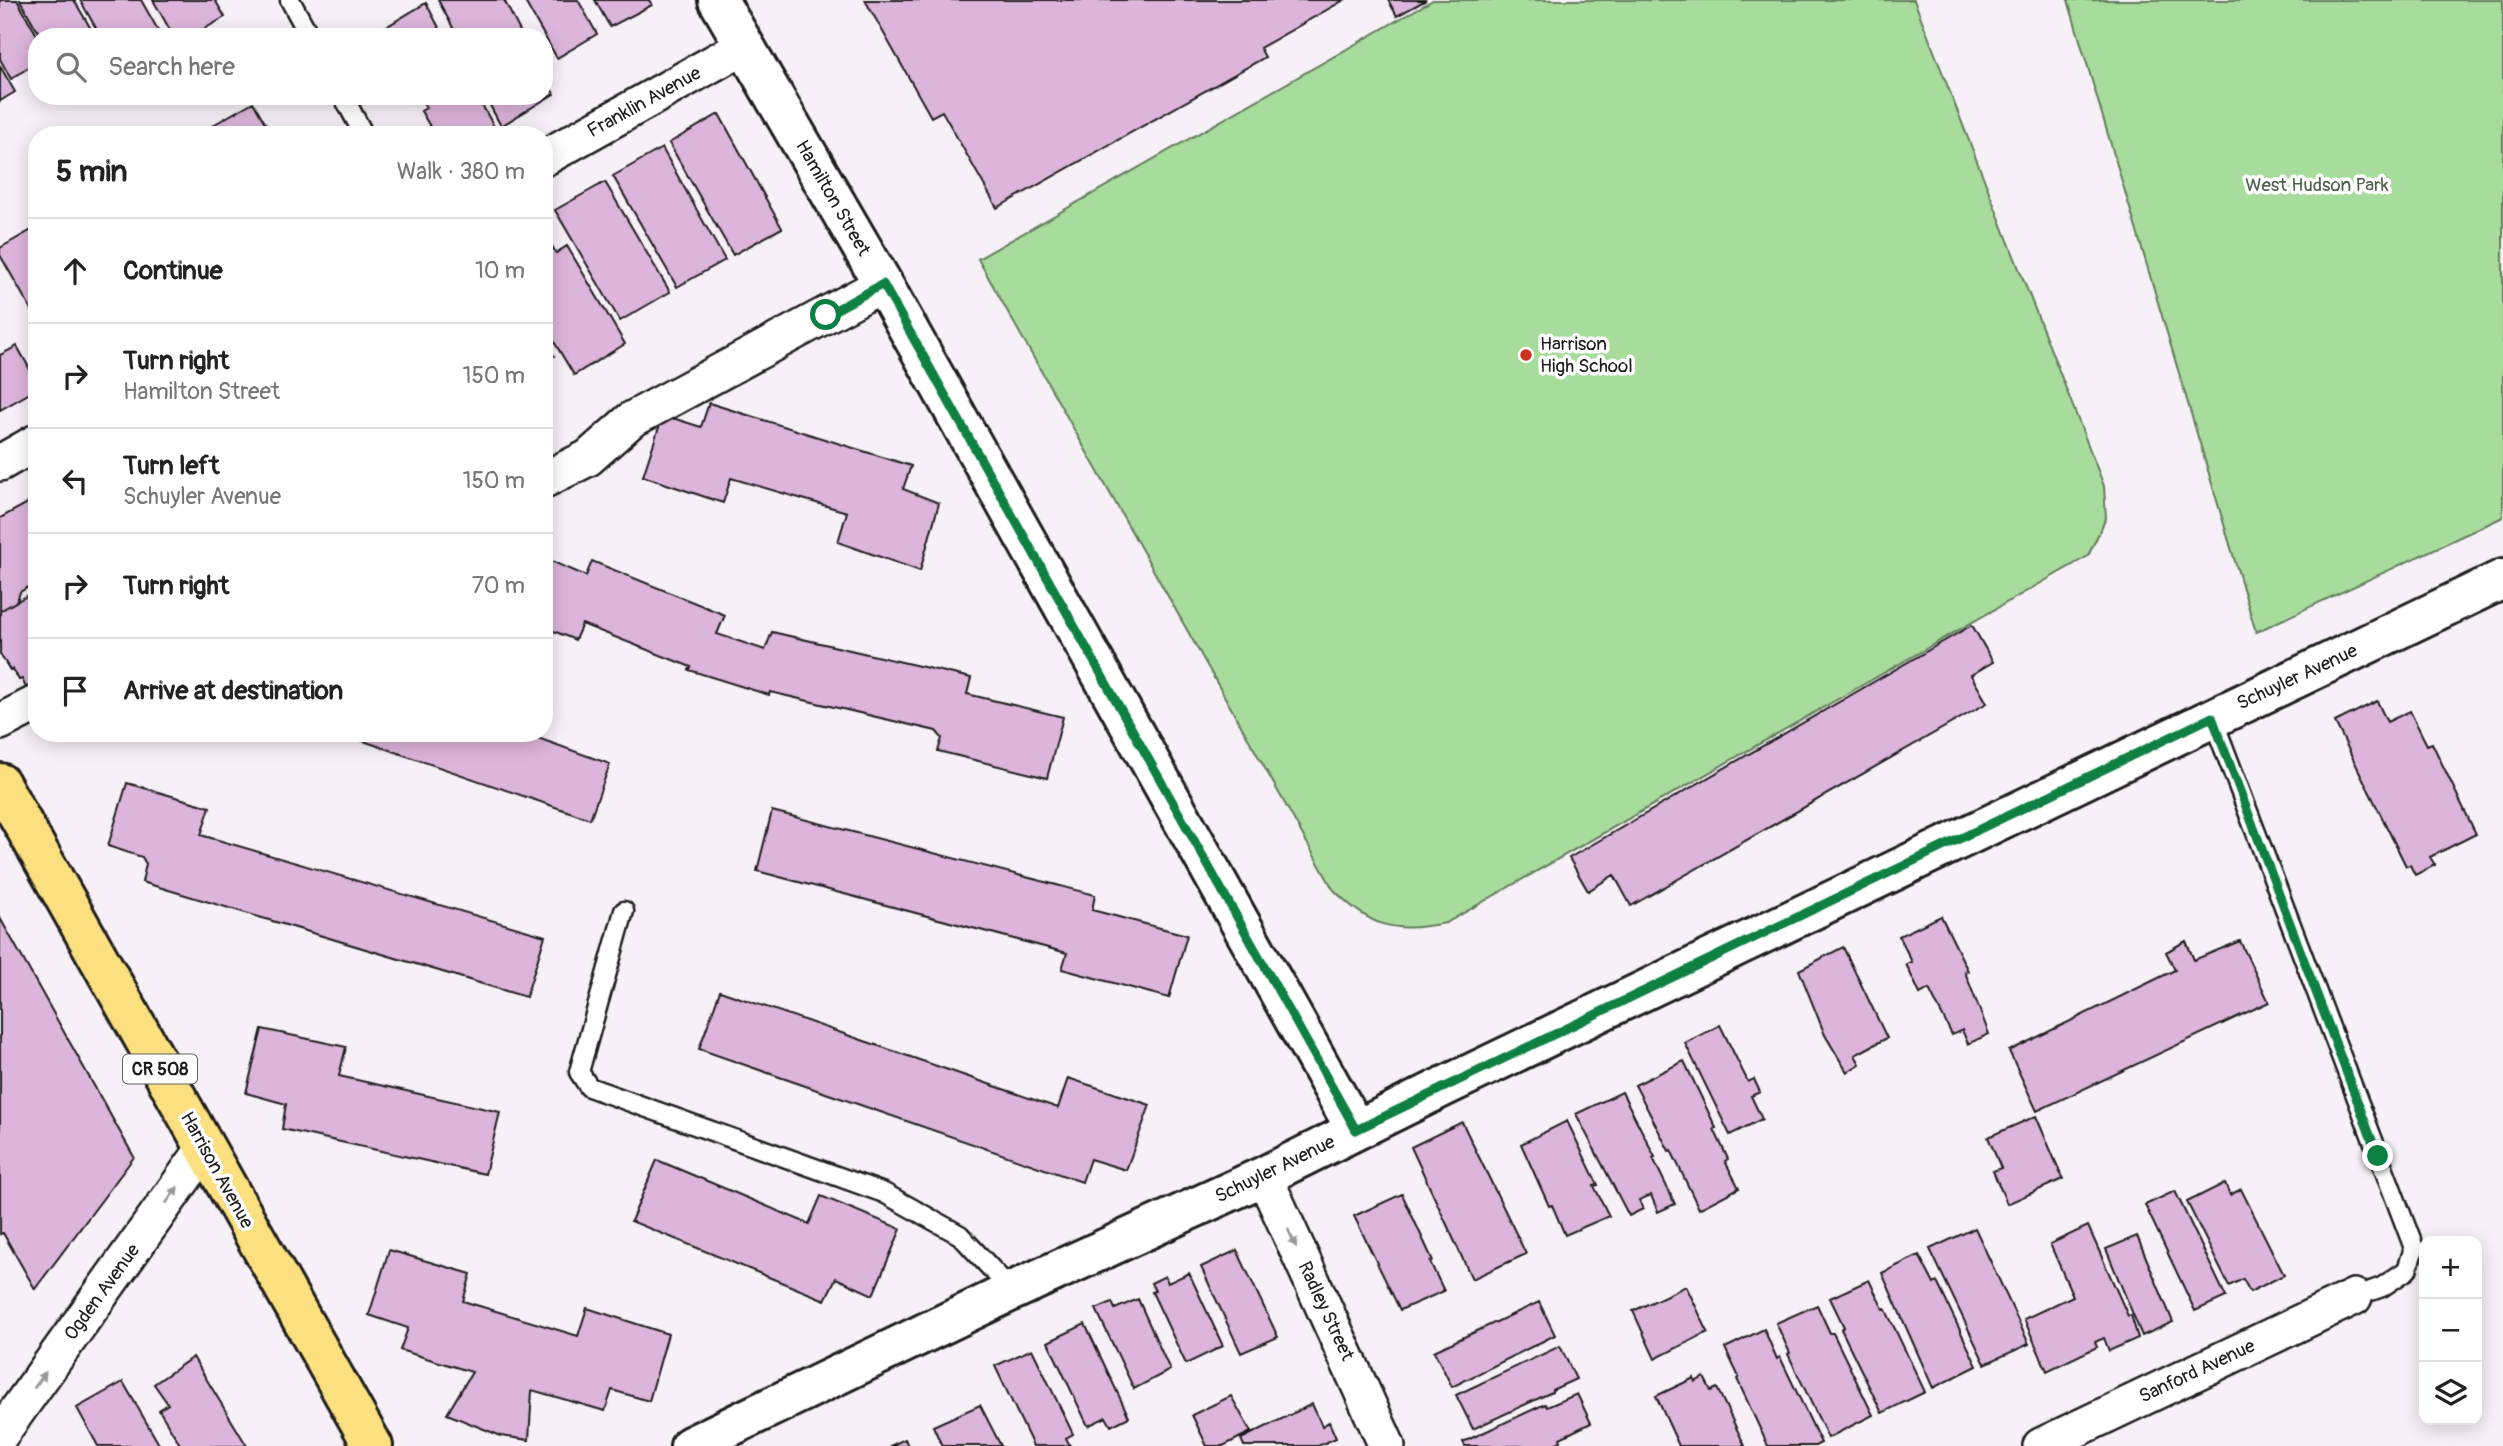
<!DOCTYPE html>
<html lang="en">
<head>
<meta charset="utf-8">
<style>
	:root { --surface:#fff; --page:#f6f6f6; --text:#222; --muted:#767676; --line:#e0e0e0 }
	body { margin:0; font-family:Pangolin,sans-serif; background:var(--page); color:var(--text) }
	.controls { position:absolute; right:21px; bottom:21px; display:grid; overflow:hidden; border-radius:14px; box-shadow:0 4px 18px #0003 }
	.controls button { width:63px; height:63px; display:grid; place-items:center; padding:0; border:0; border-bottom:2px solid var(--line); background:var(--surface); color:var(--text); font:35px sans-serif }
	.stop { position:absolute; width:21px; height:21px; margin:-16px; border:5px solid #0b8043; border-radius:50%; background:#fff }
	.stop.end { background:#0b8043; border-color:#fff; box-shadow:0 2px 7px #0008 }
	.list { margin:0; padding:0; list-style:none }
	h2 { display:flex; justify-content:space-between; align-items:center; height:91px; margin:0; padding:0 28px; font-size:30px }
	h2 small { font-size:23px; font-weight:400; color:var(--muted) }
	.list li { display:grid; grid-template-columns:46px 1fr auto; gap:21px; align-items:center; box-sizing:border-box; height:105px; padding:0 28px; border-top:2px solid var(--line) }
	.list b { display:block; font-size:26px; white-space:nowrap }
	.list p { margin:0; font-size:23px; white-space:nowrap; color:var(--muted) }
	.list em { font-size:23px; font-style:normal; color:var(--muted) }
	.icon { flex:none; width:38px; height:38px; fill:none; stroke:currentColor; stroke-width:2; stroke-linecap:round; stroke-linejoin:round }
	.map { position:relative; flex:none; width:2503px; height:1446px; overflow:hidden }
	.search { position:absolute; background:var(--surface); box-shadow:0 4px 18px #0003; left:28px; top:28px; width:525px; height:77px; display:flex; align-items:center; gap:18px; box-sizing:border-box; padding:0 24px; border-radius:28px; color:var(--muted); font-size:26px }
	.panel { position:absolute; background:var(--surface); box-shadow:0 4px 18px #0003; left:28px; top:126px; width:525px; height:616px; border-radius:28px }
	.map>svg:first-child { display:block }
	.green { fill:#a8dc9d; stroke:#627c5c; stroke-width:2 }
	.building { fill:#ddb4db; stroke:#1c1c1c; stroke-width:2 }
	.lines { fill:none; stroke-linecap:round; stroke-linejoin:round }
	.lane-casing { stroke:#1c1c1c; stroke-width:23 }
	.street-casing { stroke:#1c1c1c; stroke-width:40 }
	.secondary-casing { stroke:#1c1c1c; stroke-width:44 }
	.primary-casing { stroke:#1c1c1c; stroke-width:44 }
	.lane { stroke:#fff; stroke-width:18 }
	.street { stroke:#fff; stroke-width:35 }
	.secondary { stroke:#fff; stroke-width:38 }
	.primary { stroke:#fce080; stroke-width:38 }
	.oneway { fill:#999 }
	.route { stroke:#0b8043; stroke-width:9 }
	.poi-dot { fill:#c8321e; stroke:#fff; stroke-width:2.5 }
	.labels { text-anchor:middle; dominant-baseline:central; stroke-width:7; stroke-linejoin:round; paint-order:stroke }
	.shield { fill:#fff; stroke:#606060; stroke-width:2 }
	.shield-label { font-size:18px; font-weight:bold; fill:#1c1c1c }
	.street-label { font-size:19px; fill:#1c1c1c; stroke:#fff }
	.park-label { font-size:19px; fill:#4d5f49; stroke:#fff }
	.poi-label { font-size:19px; fill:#1c1c1c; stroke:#fff; text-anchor:start }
</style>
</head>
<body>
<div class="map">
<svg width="2503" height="1446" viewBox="0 0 2503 1446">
	<rect width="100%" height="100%" fill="#f8f0f8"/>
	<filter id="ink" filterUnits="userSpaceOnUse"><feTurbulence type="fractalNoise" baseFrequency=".0143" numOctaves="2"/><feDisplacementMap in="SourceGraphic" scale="14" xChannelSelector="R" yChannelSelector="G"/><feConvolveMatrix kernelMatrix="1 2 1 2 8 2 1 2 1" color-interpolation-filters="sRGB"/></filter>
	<g filter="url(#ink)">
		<path class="green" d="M1433 0H1914L2104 486 2106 518 2088 556 1446 923C1393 933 1371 928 1333 889L978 259Z
			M2068 0H2503V517L2256 632Z"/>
		<path class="building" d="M0 0H17L38 37 37 62 11 79 0 59Z
			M20 0H74L91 29 78 37H41Z
			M80 0H141L162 37H101Z
			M153 0H215L225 17 190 37H174Z
			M438 0H504L523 37H458Z
			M524 0H578L597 34 557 58Z
			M595 0H649L652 5 610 27Z
			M865 0H1344L1260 48 1265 57 997 208 942 111 931 117Z
			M1388 0H1426L1397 16Z
			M426 3 444 37H384L381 30Z
			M0 66 15 92 0 101Z
			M544 76 554 94 501 126 485 96H544Z
			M419 96H477L496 130 487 135H435L421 111 426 108Z
			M253 102 272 135H212L208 128Z
			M719 114 782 228 733 255 669 143Z
			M662 148 725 260 677 287 613 176Z
			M605 182 670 292 620 321 555 210Z
			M37 227V320L0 255V248Z
			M552 246 556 253 567 246 625 344 574 375 544 325V251Z
			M544 340 554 356 544 362Z
			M17 346 37 382V389L0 410V355Z
			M709 403 911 466 903 489 939 503 920 571 838 542 847 512 731 478 723 503 643 476 663 415 701 427Z
			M37 498V582L20 592 17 601 0 611V518Z
			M544 558 586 576 592 561 725 615 717 634 765 650 772 632 971 678 967 694 1063 717 1047 778 938 751 942 738 936 731 770 692 769 695 689 670 691 667 582 624 575 640 544 627Z
			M37 590V688L28 692 22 679 19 680 13 669 10 670 0 654V611Z
			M1972 625 1993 662 1971 675 1987 703 1631 906 1614 875 1588 891 1569 858Z
			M2377 701 2387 722 2410 711 2427 745 2432 743 2476 834 2430 857 2435 865 2415 875 2410 865 2406 866 2335 722Z
			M340 733H524L610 764 590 819Z
			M127 783 210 807 201 835 545 936 526 997 142 882 146 864 142 857 108 846Z
			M772 811 1095 895 1092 910 1187 935 1169 998 1062 969 1067 953 757 871Z
			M1941 916 1968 971 1965 972 1989 1034 1968 1044 1962 1030 1952 1035 1929 989 1920 994 1906 964 1912 962 1899 936Z
			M0 918 134 1157 35 1289 3 1233 0 1234Z
			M2186 941 2194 960 2240 941 2269 1002 2037 1111 2009 1051 2175 970 2166 952Z
			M1843 947 1887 1038 1855 1055 1860 1064 1847 1072 1825 1035 1799 970Z
			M720 991 1058 1108 1068 1078 1150 1105 1126 1170 1090 1159 1082 1182 699 1049Z
			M1720 1025 1748 1082 1754 1079 1760 1092 1751 1096 1762 1119 1730 1135 1685 1043Z
			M262 1029 346 1047 339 1076 500 1112 485 1174 282 1129 286 1104 246 1093Z
			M1684 1061 1716 1128 1714 1129 1728 1159 1725 1161 1739 1188 1699 1209 1671 1150 1669 1151 1635 1085Z
			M1622 1092 1655 1157 1653 1158 1675 1204 1658 1212 1651 1195 1639 1200 1643 1209 1629 1216 1576 1114Z
			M2036 1116 2063 1179 2007 1204 1993 1171 2001 1168 1988 1137Z
			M1567 1121 1598 1185 1594 1186 1609 1216 1565 1235 1552 1205 1549 1206 1521 1144Z
			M1462 1122 1526 1254 1472 1279 1411 1147Z
			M657 1160 809 1224 821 1196 901 1229 873 1295 836 1278 825 1300 631 1221Z
			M2225 1183 2230 1195 2241 1189 2284 1275 2250 1292 2243 1279 2229 1286 2187 1202Z
			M2175 1191 2226 1297 2195 1311 2145 1205Z
			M1402 1194 1433 1261 1430 1262 1444 1291 1400 1310 1354 1216Z
			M2088 1226 2128 1316 2131 1315 2138 1338 2109 1351 2104 1338 2095 1342 2097 1347 2047 1371 2024 1319 2073 1296 2050 1244Z
			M1975 1228 2029 1344 1985 1364 1930 1249Z
			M2137 1236 2173 1322 2142 1336 2106 1249Z
			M389 1250 471 1274 463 1301 578 1336 587 1308 668 1334 649 1401 612 1390 605 1411 532 1390 529 1440 501 1436 447 1414 472 1372 400 1350 408 1328 369 1315Z
			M1237 1250 1278 1337 1241 1353 1201 1267Z
			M1919 1255 1934 1284 1937 1282 1977 1366 1933 1388 1882 1273Z
			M1189 1273 1223 1346 1186 1364 1152 1292 1155 1291 1151 1283 1165 1276 1168 1283Z
			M1869 1280 1883 1309 1885 1308 1925 1392 1882 1413 1841 1329 1844 1327 1830 1298Z
			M1686 1286 1708 1332 1655 1359 1633 1311Z
			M1138 1299 1170 1370 1134 1389 1096 1309 1112 1302 1115 1309Z
			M1539 1302 1555 1335 1452 1387 1434 1351Z
			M1817 1305 1830 1333H1833L1873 1415 1828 1438 1788 1354 1790 1353 1776 1323Z
			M1085 1324 1129 1417 1111 1426 1106 1417 1088 1426 1048 1342Z
			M1764 1329 1777 1359 1780 1357 1821 1443 1815 1446H1768L1737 1379 1739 1377 1725 1348Z
			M1560 1346 1576 1379 1552 1390V1392L1473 1429 1456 1395Z
			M1032 1349 1073 1434 1066 1438 1070 1446H1033L995 1366Z
			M193 1357 247 1446H181L159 1410 168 1404 154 1384Z
			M1704 1377 1711 1391 1717 1388 1745 1446H1679L1656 1396 1694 1378 1695 1382Z
			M123 1382 160 1446H98L77 1408Z
			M1577 1394 1591 1423 1560 1438 1561 1441 1551 1446H1465L1463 1442 1545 1404 1547 1407Z
			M1231 1396 1251 1432 1223 1446H1207L1192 1415Z
			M1312 1404 1322 1426 1329 1422 1336 1438 1318 1446H1244L1241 1439Z
			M980 1405 1001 1446H942L933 1426Z
			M905 1439 908 1446H890Z"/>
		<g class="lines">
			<g class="lane-casing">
				<path id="lane" d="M290 0 310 37
					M343 96 364 135
					M2212 717 2414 1248 2407 1270 2382 1287 2354 1297
					M624 911 579 1072 589 1087 884 1193 960 1235 1012 1291"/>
			</g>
			<g class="street-casing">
				<path id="street" d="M544 158 744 46
					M0 463 37 442
					M544 480 588 458 631 420 883 284
					M0 722 37 703
					M1264 1176 1387 1446
					M0 1435 205 1148
					M2041 1446 2354 1297"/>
			</g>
			<g class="secondary-casing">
				<path id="secondary" d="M718 0 883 284 1356 1130
					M690 1446 1012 1291 1264 1176 1443 1087 2503 579"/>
			</g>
			<g class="primary-casing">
				<path id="primary" d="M0 783 373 1446"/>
			</g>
			<use href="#lane" class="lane"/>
			<use href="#street" class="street"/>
			<use href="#secondary" class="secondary"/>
			<use href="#primary" class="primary"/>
		</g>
		<defs><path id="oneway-solid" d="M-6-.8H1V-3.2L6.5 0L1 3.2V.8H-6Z" transform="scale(1.75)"/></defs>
		<g class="oneway">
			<use href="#oneway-solid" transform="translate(172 1195) rotate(-54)"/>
			<use href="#oneway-solid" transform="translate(1292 1238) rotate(65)"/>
			<use href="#oneway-solid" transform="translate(40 1380) rotate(-54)"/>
		</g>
	</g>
	<g class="lines" filter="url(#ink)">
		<path class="route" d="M826 315 883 284 1356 1130 2212 717 2378 1156"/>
	</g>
	<circle class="poi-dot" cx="1526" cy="355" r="7"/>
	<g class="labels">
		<rect class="shield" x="123" y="1054.5" width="74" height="29" rx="5"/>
		<g class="shield-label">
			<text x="160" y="1069">CR 508</text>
		</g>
		<g class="street-label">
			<text transform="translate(644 102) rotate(-29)">Franklin Avenue</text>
			<text transform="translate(833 198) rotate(60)">Hamilton Street</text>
			<text transform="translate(2297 677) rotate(-25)">Schuyler Avenue</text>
			<text transform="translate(1275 1169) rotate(-26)">Schuyler Avenue</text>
			<text transform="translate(217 1170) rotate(61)">Harrison Avenue</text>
			<text transform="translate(102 1292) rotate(-54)">Ogden Avenue</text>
			<text transform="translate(1326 1311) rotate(65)">Radley Street</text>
			<text transform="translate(2197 1371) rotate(-25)">Sanford Avenue</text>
		</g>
		<g class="park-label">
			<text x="2317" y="185">West Hudson Park</text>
		</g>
		<g class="poi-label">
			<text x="1540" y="344">Harrison<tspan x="1540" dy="22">High School</tspan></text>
		</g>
	</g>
</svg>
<div class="controls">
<button>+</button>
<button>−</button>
<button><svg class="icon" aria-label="layers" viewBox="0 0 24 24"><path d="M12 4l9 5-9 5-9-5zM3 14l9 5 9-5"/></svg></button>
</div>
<div class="stop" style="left:826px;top:315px"></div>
<div class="stop end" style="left:2378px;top:1156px"></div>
<div class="search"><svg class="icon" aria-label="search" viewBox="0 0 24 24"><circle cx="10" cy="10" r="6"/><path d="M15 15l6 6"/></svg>Search here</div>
<section class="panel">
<h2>5 min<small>Walk · 380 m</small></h2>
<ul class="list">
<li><svg class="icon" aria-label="ahead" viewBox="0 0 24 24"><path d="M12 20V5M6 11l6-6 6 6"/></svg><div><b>Continue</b></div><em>10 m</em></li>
<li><svg class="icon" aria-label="right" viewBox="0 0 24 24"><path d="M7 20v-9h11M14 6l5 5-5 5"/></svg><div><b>Turn right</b><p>Hamilton Street</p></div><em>150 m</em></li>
<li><svg class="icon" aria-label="left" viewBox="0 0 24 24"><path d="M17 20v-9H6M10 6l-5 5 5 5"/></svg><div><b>Turn left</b><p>Schuyler Avenue</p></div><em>150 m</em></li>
<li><svg class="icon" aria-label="right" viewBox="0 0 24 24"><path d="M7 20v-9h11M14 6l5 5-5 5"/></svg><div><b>Turn right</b></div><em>70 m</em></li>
<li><svg class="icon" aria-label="arrive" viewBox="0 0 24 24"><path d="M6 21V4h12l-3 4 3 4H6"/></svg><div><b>Arrive at destination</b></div></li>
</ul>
</section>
</div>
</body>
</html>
